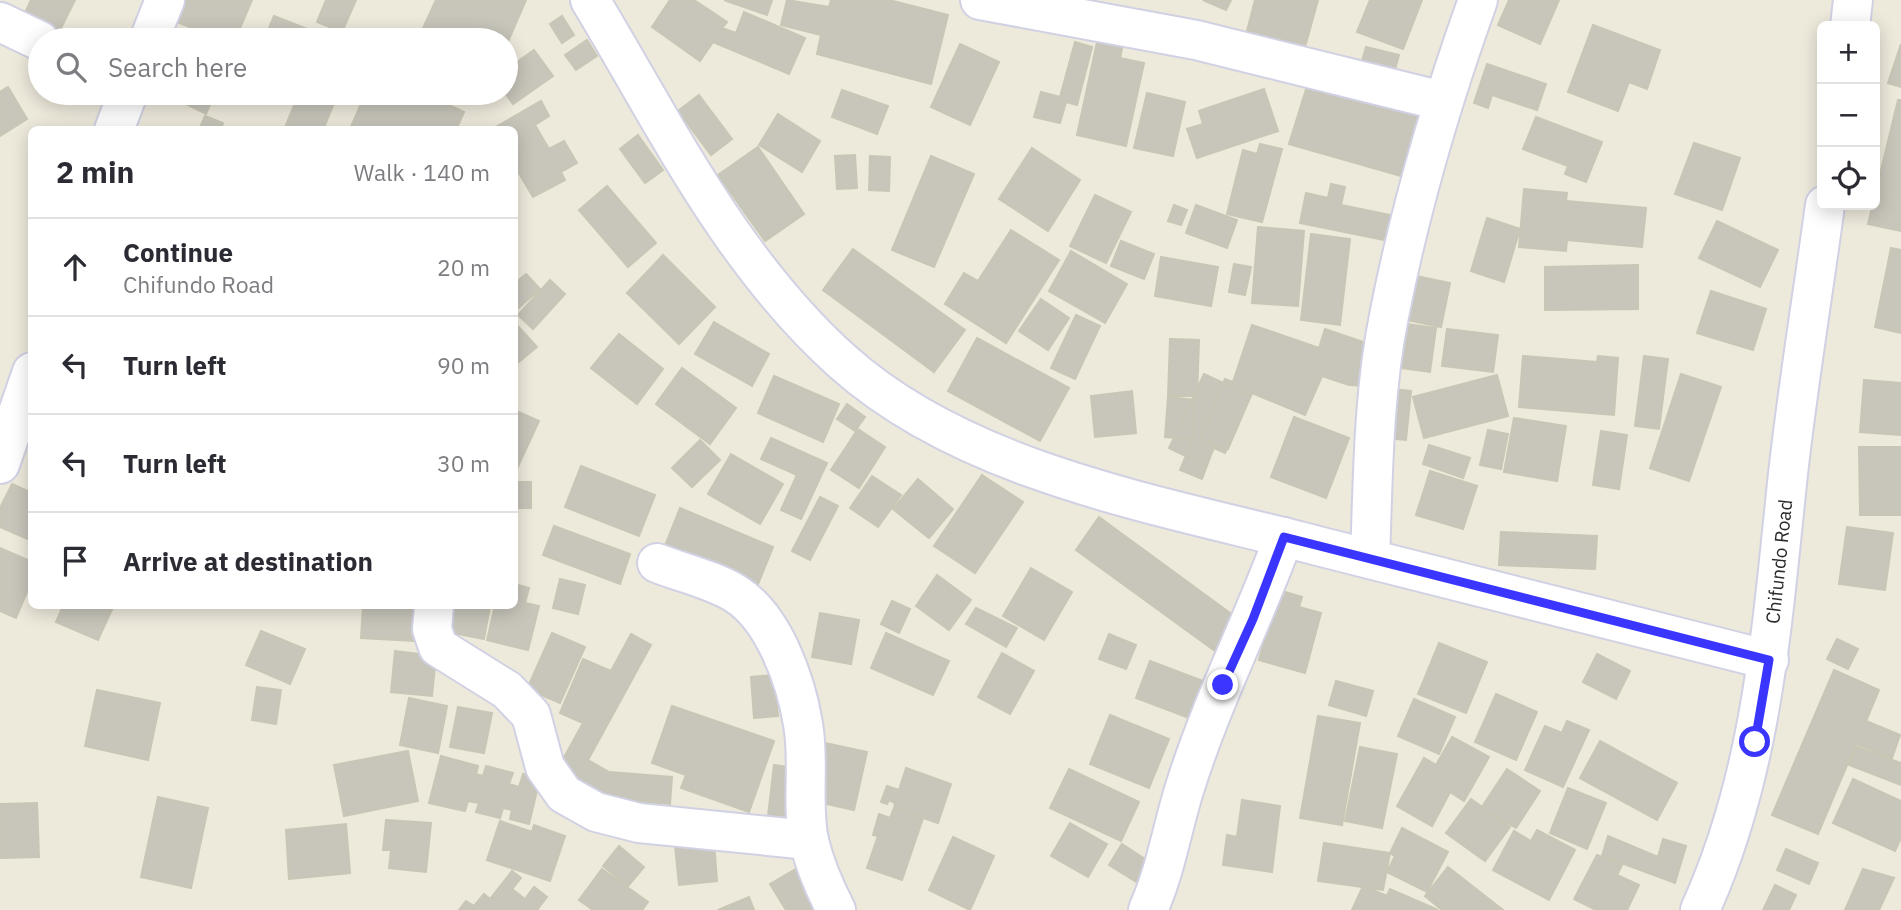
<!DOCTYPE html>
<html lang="en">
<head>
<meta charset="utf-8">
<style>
	:root { --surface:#fff; --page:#f7f7f7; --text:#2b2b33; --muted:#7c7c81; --line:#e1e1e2 }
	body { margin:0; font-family:"IBM Plex Sans",sans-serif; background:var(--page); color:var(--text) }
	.controls { position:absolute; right:21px; top:21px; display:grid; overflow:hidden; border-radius:10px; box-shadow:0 4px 18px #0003 }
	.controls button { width:63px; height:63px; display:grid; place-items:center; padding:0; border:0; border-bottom:2px solid var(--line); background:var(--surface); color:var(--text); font:35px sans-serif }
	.stop { position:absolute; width:21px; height:21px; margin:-16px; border:5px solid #3a36ff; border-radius:50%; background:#fff }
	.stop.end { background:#3a36ff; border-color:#fff; box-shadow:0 2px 7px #0008 }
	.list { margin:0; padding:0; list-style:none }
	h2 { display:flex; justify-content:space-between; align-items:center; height:91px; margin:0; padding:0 28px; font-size:30px }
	h2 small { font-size:23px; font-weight:400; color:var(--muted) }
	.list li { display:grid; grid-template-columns:46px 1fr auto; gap:21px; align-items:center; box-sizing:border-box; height:98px; padding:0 28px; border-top:2px solid var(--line) }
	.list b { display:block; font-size:26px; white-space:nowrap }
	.list p { margin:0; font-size:23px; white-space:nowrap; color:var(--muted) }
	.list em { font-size:23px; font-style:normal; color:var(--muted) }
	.icon { flex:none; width:38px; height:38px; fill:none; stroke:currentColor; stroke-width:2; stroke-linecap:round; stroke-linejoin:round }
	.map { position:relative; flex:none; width:1901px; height:910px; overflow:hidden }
	.search { position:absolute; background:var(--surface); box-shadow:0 4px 18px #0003; left:28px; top:28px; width:490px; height:77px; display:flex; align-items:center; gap:18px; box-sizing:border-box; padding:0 24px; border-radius:38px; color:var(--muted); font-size:26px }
	.panel { position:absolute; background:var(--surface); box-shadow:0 4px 18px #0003; left:28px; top:126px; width:490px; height:483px; border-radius:10px }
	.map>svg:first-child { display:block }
	.building { fill:#c8c6bb; stroke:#c8c6b5; stroke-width:2 }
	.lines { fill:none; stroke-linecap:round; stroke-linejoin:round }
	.minor-casing { stroke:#d1d1e4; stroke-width:42 }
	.minor { stroke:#fff; stroke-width:38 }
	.route { stroke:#3a36ff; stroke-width:9 }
	.labels { text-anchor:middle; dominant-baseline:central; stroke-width:6; stroke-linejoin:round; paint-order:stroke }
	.street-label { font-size:19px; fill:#2a2a2a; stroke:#fff }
</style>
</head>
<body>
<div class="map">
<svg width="1901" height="910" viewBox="0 0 1901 910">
	<rect width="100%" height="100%" fill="#ede9db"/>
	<path class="building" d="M31 0H75L55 40 17 30Z
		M186 0H252L235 40H221L177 22Z
		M326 0H356L342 32 317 22Z
		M436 0H526L506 46V40L418 39Z
		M670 0H694L727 22 722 28 736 33 744 12 805 38 789 74 713 42 700 61 652 27Z
		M724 0H772L767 15Z
		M787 0 829 7 831 0H889L948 15 931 84 817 54 821 35 781 25Z
		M1203 0H1231L1226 10Z
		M1255 0H1318L1305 47 1247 31Z
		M1370 0H1422L1403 49 1357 32Z
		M1509 0H1559L1540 44 1498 25Z
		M274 16 335 40H264Z
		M562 16 574 35 562 43 550 24Z
		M1593 25 1660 50 1647 89 1629 82 1618 111 1568 92Z
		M1099 33 1124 39 1120 58 1144 63 1126 146 1077 135Z
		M587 40 597 56 576 70 565 55Z
		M1075 42 1092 47 1077 105 1066 102 1060 123 1034 117 1041 92 1060 97Z
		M960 44 999 62 970 125 931 107Z
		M1901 44V87L1888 83Z
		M1366 47 1399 55 1394 73 1361 65Z
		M534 50 553 76 513 104 505 93 506 70Z
		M1487 64 1546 84 1537 110 1492 95 1488 108 1474 103Z
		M1308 83 1419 115 1401 176 1289 144Z
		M8 87 27 119 0 136V92Z
		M1264 89 1278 131 1197 158 1187 129 1203 124 1199 111Z
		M842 90 888 106 877 134 832 117Z
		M194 93H215L206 114 188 105Z
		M299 93H338L323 130H284Z
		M380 93H423L464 112 456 130 350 129 364 97 376 102Z
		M1147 93 1185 102 1173 156 1134 148Z
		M699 95 732 139 711 155 678 111Z
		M1898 100H1901V231L1868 224Z
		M541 101 549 116 535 125 549 149 564 141 577 163 561 172 565 180 533 197 514 165V130L494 128Z
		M778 114 820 141 802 172 759 145Z
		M205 116 223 123 221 130H199Z
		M1536 117 1602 142 1586 182 1565 174 1568 166 1523 149Z
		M638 135 663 170 645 183 620 149Z
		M1694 143 1740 158 1722 210 1675 194Z
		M1260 144 1282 149 1262 222 1227 214 1243 150 1257 154Z
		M758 147 804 214 765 241 718 175Z
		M1032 148 1080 180 1048 231 999 199Z
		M855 155 857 188 837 189 835 156Z
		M870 156 890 157 889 191 869 190Z
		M931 156 974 174 934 267 892 250Z
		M1331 184 1345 187 1341 205 1405 218 1399 243 1300 223 1306 193 1328 198Z
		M607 186 656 243 628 267 579 210Z
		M1524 189 1567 193 1566 201 1646 208 1642 247 1567 240 1566 251 1519 247Z
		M1095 195 1131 212 1106 263 1070 246Z
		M1174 205 1187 210 1181 225 1168 221Z
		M1196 205 1237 220 1227 248 1186 233Z
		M1487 218 1520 229 1504 282 1471 271Z
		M1717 221 1778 250 1760 287 1699 258Z
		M1258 227 1304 231 1298 306 1252 303Z
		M1011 230 1059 260 1006 343 945 304 964 273 978 281Z
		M1311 234 1350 239 1340 325 1301 320Z
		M1121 241 1154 254 1144 279 1111 266Z
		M1891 248 1901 250V333L1875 327Z
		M853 249 965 330 934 372 823 290Z
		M1071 251 1127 284 1105 323 1049 291Z
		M663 255 715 307 679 344 627 293Z
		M1161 257 1218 267 1211 306 1155 296Z
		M1234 264 1251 267 1245 295 1229 292Z
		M1638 265V309L1545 310V267Z
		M526 274 540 289 514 312V284Z
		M1416 276 1450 283 1441 327 1407 320Z
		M550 280 565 294 533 329 518 315Z
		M1711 291 1766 309 1753 350 1697 333Z
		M1041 299 1069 318 1048 350 1019 331Z
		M1076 315 1100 326 1075 379 1051 368Z
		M514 322 537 347 514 366Z
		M714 322 769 354 752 386 695 354Z
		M1400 323 1436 328 1430 372 1393 367Z
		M1252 325 1319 348 1325 329 1372 345V386L1349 385 1322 376 1305 415 1252 393 1228 449 1201 438 1225 379 1233 382Z
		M1447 329 1498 335 1493 372 1442 366Z
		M619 334 663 369 637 404 591 368Z
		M977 338 1069 388 1040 441 948 391Z
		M1170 339 1199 340 1197 396H1168Z
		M1523 356 1597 362 1598 356 1618 358 1614 415 1519 407Z
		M1644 356 1668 359 1659 429 1635 426Z
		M682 368 736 408 710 444 656 404Z
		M1204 374 1251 396 1225 453 1214 448 1206 466 1169 448Z
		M1681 374 1721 387 1689 481 1650 468Z
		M1497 375 1508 416 1424 438 1413 397Z
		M774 376 839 404 823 442 758 413Z
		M1864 380 1901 383V435L1860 432Z
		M1391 389 1411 391 1406 440 1386 438Z
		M1132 391 1136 433 1095 437 1091 396Z
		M1168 397 1195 400 1192 439 1165 437Z
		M847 404 865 417 855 431 837 419Z
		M514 410 539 421 514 475Z
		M1294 417 1349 438 1326 498 1271 477Z
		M1514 418 1566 426 1557 481 1504 472Z
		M858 429 885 447 859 488 831 470Z
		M1488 430 1508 434 1501 469 1480 465Z
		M1601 431 1627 435 1619 489 1593 485Z
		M1194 436 1215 444 1202 479 1180 470Z
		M771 438 827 463 801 519 781 510 797 475 761 459Z
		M700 440 720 460 692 487 672 468Z
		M1429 445 1470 458 1463 478 1423 464Z
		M1859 447H1901V515H1860Z
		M731 454 783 484 760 524 708 494Z
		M581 466 655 495 639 536 565 507Z
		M1430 471 1477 486 1463 529 1416 515Z
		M982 475 1023 502 975 573 934 546Z
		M872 476 901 495 878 527 850 508Z
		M918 479 953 509 929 538 893 509Z
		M514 482H531V508H514Z
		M12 484 32 493V541L0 527V508Z
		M820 497 838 506 810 560 792 551Z
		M680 508 773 547 754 594 661 556Z
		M1099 517 1245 624 1222 656 1076 550Z
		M554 526 630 554 620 584 543 555Z
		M1847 527 1893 533 1885 590 1839 584Z
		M1501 532 1597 536 1595 569 1499 565Z
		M0 548 32 562V580L16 618 0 611Z
		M1031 568 1072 592 1044 640 1003 616Z
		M937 575 971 600 949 630 916 606Z
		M560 579 585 585 578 614 553 608Z
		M514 584 529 588 525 603 539 606 528 650 487 640 495 606H514Z
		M1278 590 1302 597 1299 607 1321 613 1305 673 1259 660Z
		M892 601 910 609 899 633 881 624Z
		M63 606H110L113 607 98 640 56 622Z
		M363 606H415L414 641 361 638Z
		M447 606H490L484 639 443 631Z
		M976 608 1017 628 1006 647 966 624Z
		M820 613 859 620 851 664 812 657Z
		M261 631 305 649 290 684 246 665Z
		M552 633 585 647 560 703 527 689Z
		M886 633 949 661 933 695 871 668Z
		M631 634 651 645 588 760 609 772 672 777 670 804 606 799 556 772 583 723 560 713 583 659 611 671Z
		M1109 634 1136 645 1126 669 1099 659Z
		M1837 639 1858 649 1848 669 1827 659Z
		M1439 643 1487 662 1466 713 1418 694Z
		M395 651 436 656 432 696 391 692Z
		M1002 653 1034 671 1010 714 978 697Z
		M1597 654 1630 671 1616 699 1583 682Z
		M1150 661 1203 681 1189 718 1136 698Z
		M1834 670 1879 690 1866 721 1900 735 1892 758 1856 744 1818 834 1772 815Z
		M774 675 778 716 754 718 751 677Z
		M1336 681 1373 691 1366 716 1329 705Z
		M257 687 281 690 276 724 252 720Z
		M97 690 160 703 148 760 85 746Z
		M1496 694 1537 712 1516 760 1475 742Z
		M409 698 447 706 438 753 400 745Z
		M1414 699 1455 717 1439 754 1398 736Z
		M672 706 774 741 749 812 681 788 686 775 652 763Z
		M458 707 492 713 484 753 450 747Z
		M1110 715 1169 739 1149 788 1090 764Z
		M1318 716 1360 723 1342 825 1300 818Z
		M1567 721 1589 730 1563 787 1525 770 1545 726 1562 733Z
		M1452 737 1489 757 1464 801 1450 792 1432 826 1397 806 1424 758 1436 765Z
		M1600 741 1677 783 1657 820 1580 778Z
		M825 743 867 752 854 810 813 801Z
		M1360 747 1397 754 1382 828 1345 821Z
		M1857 747 1901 763V785L1849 765Z
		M408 751 418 801 344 816 334 765Z
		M441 756 478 766 476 774 483 776 486 766 513 773 509 784 519 787 523 774 540 778 529 824 510 819 512 810 503 808 500 818 476 812 479 803 468 801 465 811 429 803Z
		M774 765 796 768 791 818 768 816Z
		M906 768 951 784 938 823 894 808 895 803 889 800 887 804 881 802 887 786 899 790Z
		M1069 769 1139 802 1121 841 1050 808Z
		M1507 769 1540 791 1516 828 1482 807Z
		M1853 779 1901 801V838L1895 851 1833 823Z
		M1568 788 1606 803 1587 849 1550 833Z
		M158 797 208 808 191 888 141 877Z
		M1471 799 1510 827 1485 861 1446 833Z
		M1242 800 1280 806 1272 872 1223 865 1227 835 1237 837Z
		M37 803 39 857 0 858V804Z
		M894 808 923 818 902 880 867 868 878 836 873 835 879 814 890 818Z
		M386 820 431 823 426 872 389 868 391 850H383Z
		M500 821 532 832 534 825 565 836 550 881 487 860Z
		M1070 823 1107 844 1088 877 1051 856Z
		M346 824 350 873 289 879 286 830Z
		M1402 828 1448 852 1427 892 1387 872 1395 856 1390 853Z
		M1537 830 1575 850 1549 900 1493 870 1514 831 1531 841Z
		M1608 836 1658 857 1663 839 1686 846 1675 883 1602 856Z
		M953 837 994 856 970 910 929 890Z
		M714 842 717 881 679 885 675 846Z
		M1324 843 1390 853 1383 890 1318 881Z
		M1122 844 1159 868 1146 888 1109 865Z
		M619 846 644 867 628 886 603 866Z
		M1786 849 1818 863 1809 884 1777 870Z
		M1597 855 1622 865 1617 875 1639 885 1627 910H1596L1574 899Z
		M799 867 824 910H786L770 884Z
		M1448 867 1503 910H1442L1425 896Z
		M602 869 648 902 642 910H593L579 900Z
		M1863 869 1894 878 1879 910H1845Z
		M512 871 521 878 512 889 525 899 534 887 547 897 537 910H459L466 901 474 906 484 894 490 899Z
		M1775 885 1796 895 1789 910H1763Z
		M1363 886 1387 896 1390 889 1438 910H1352Z
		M749 897 754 910H718Z"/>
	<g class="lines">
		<g class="minor-casing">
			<g id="minor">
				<path d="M590 0C666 126 731 262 843 362 967 473 1161 505 1318 546 1468 584 1618 622 1769 660"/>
				<path d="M980 0 1196 40 1442 101"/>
				<path d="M0 22 40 41"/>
				<path d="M1850 26 1853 0"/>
				<path d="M149 40 165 0"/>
				<path d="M114 130 128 93"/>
				<path d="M0 464 32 372"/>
				<path d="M1370 559C1373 479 1373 395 1389 316 1410 209 1441 103 1478 0"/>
				<path d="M657 563C682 573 714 580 736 594 774 618 796 681 803 724 810 762 801 802 809 841 815 866 824 887 836 910"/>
				<path d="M434 606 432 629 438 647 507 690 531 715 545 767 564 794 596 812 639 823 809 840"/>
				<path d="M1148 910C1166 870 1172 828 1185 787 1212 701 1253 621 1284 537"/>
				<path id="s1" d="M1700 910C1763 772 1772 623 1788 474 1798 384 1813 294 1825 205"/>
			</g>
		</g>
		<use href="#minor" class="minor"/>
	</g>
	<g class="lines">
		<path class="route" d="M1223 685 1253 619 1284 537 1769 660 1755 742"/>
	</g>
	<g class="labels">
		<g class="street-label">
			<text stroke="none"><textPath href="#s1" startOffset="359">Chifundo Road</textPath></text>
		</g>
	</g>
</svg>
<div class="controls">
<button>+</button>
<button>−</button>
<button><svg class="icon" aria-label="locate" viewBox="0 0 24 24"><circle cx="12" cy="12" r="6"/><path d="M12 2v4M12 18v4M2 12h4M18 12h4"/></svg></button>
</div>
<div class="stop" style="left:1755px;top:742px"></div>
<div class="stop end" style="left:1223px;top:685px"></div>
<div class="search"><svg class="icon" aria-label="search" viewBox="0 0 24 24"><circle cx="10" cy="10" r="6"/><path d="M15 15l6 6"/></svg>Search here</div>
<section class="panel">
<h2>2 min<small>Walk · 140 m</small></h2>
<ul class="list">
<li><svg class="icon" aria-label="ahead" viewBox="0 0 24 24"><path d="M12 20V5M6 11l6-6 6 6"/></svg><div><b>Continue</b><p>Chifundo Road</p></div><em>20 m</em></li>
<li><svg class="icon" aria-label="left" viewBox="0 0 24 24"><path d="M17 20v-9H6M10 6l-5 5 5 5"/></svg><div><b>Turn left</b></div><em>90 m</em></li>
<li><svg class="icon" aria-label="left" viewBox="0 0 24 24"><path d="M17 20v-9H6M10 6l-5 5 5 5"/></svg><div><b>Turn left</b></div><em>30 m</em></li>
<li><svg class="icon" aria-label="arrive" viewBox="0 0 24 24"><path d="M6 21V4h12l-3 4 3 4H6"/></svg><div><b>Arrive at destination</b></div></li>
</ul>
</section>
</div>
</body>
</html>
